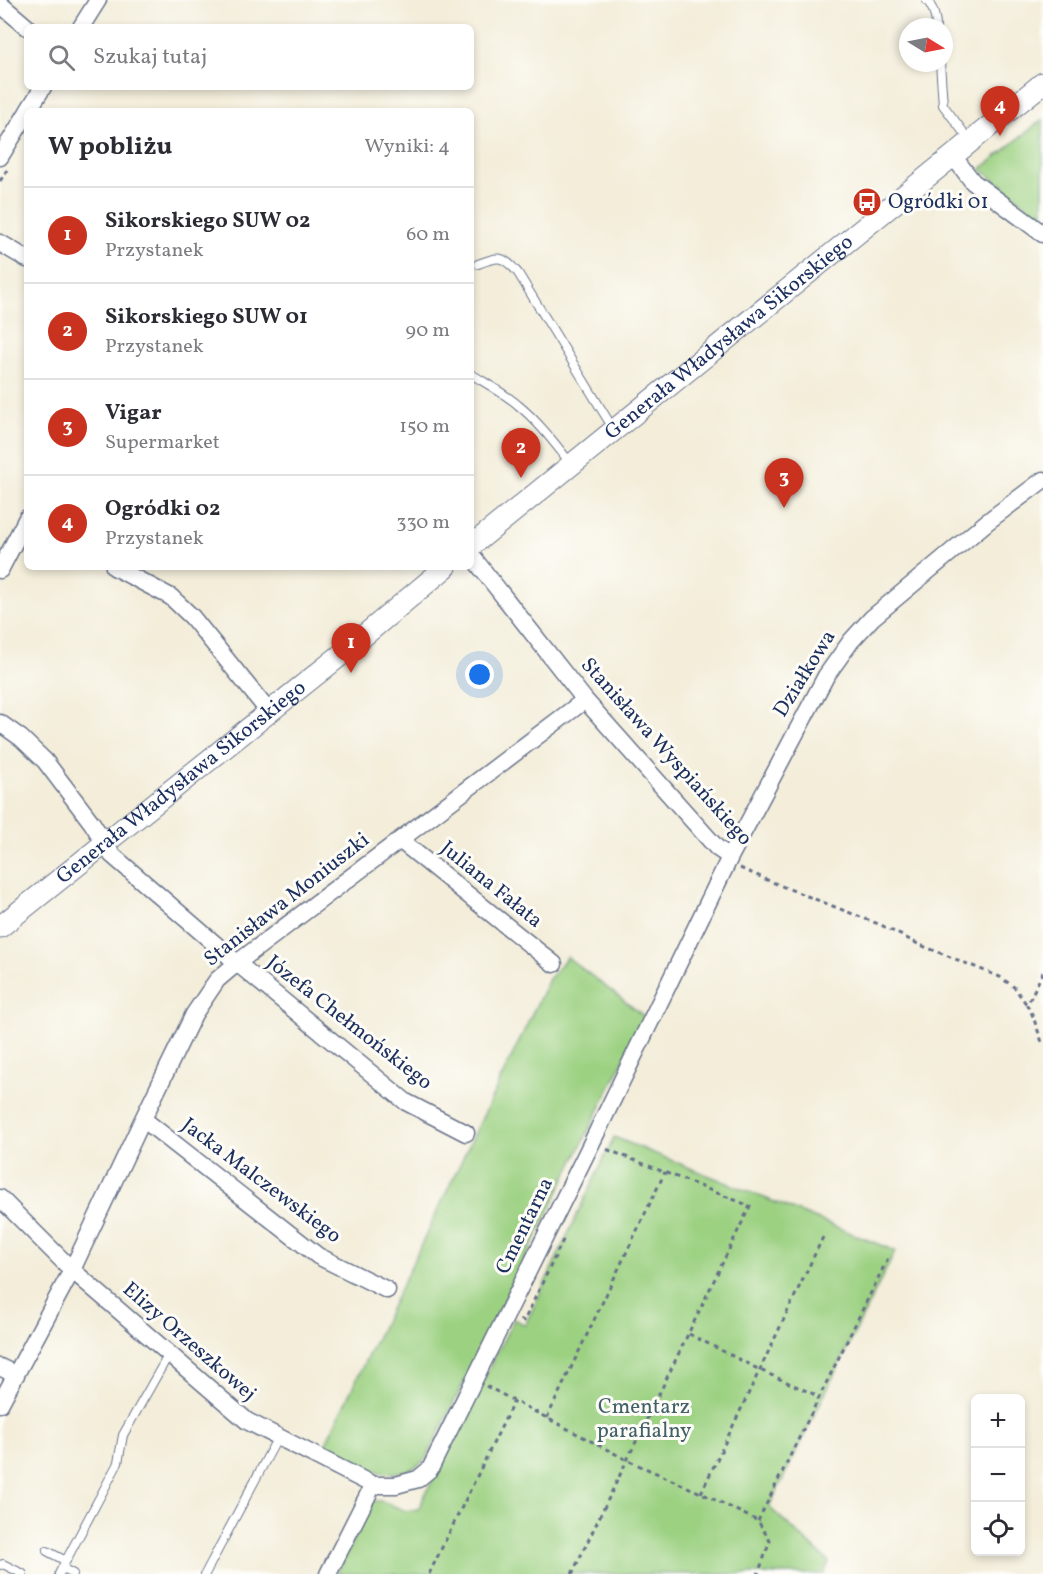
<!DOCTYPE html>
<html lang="pl">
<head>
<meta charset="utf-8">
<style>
	:root { --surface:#fff; --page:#f2f2f3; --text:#2b2b33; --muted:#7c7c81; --line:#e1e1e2; --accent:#c8321e }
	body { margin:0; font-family:Vollkorn,serif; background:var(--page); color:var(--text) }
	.controls { position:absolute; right:18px; bottom:18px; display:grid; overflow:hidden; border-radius:9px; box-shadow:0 3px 9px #0003 }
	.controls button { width:54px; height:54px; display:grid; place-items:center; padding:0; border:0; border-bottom:2px solid var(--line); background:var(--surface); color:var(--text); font:30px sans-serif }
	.compass { position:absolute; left:899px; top:18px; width:54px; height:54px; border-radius:50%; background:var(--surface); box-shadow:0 3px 9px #0003; rotate:100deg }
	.you { position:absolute; left:480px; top:675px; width:21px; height:21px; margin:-15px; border:4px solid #fff; border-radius:50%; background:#1a73e8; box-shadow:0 0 0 9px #1a73e833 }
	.badge { display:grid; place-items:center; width:39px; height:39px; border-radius:50%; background:var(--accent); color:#fff; font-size:20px; font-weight:700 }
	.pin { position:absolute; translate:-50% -50px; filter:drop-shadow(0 2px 3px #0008) }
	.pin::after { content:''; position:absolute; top:32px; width:21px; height:18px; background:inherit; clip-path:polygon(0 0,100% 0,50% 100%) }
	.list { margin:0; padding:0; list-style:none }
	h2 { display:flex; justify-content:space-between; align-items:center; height:78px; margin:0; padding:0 24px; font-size:26px }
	h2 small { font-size:20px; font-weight:400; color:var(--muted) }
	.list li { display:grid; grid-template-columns:39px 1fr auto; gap:18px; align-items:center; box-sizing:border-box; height:96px; padding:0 24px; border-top:2px solid var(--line) }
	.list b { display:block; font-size:22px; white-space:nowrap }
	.list p { margin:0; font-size:20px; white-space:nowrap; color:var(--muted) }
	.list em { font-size:20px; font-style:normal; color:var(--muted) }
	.icon { flex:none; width:33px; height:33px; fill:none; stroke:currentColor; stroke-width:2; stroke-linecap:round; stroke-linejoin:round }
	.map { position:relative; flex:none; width:1043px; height:1574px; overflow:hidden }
	.search { position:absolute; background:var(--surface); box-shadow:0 3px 9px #0003; left:24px; top:24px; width:450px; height:66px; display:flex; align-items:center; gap:15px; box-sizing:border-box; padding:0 21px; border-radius:9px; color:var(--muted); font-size:22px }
	.panel { position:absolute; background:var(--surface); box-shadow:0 3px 9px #0003; left:24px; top:108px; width:450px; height:462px; border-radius:9px }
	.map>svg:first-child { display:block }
	.green { fill:#9cd182; stroke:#5c8070; stroke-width:1.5 }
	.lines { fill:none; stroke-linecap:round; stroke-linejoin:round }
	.service-casing { stroke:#677289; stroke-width:10 }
	.minor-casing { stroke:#677289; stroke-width:19 }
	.tertiary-casing { stroke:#677289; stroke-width:23 }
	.path { stroke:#677289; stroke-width:3; stroke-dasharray:4.5 4.5; stroke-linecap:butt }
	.service { stroke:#fff; stroke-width:8 }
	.minor { stroke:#fff; stroke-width:16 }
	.tertiary { stroke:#fff; stroke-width:21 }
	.labels { text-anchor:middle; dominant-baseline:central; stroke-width:6; stroke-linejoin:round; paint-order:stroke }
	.poi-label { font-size:21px; fill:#1b2f5e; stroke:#fdfcf7; text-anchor:start }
	.street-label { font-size:21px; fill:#1b2f5e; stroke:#fdfcf7 }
	.park-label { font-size:21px; fill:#426069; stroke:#fdfcf7 }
</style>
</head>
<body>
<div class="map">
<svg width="1043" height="1574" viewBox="0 0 1043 1574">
	<rect width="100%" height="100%" fill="#fdfcf7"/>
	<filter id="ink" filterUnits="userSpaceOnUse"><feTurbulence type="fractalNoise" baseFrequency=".0167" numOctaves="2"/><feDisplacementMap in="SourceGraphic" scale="12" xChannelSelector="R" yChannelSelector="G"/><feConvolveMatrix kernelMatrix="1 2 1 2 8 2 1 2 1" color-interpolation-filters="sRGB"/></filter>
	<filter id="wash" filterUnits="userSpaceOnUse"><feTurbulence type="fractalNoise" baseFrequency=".008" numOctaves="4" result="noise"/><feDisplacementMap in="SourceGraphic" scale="24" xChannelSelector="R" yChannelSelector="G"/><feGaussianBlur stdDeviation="1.35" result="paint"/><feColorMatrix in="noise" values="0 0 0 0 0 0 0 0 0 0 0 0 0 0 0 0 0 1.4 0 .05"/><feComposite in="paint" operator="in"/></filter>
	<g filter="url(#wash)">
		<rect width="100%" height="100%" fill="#f3edd9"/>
		<path class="green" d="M1043 119V219L981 169Z
			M567 957 645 1017 427 1457C424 1460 421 1464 417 1466 387 1485 350 1461 323 1449L549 979Z
			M614 1137 895 1251 769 1507 829 1562 824 1574H337L372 1501H382L406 1511 418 1509 514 1319 525 1325Z"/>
	</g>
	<g filter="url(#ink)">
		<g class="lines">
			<g class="service-casing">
				<path id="service" d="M926 0C933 6 936 18 936 27
					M940 63 943 105 970 141
					M478 264C499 256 503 255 518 273L614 430
					M471 374C487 384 504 393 518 405 539 422 555 444 572 465
					M47 1551 66 1561
					M0 1565 3 1564 23 1574
					M62 1568 118 1463 123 1435 169 1354
					M59 1574 62 1568 73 1574
					M205 1574 278 1437"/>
			</g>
			<g class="minor-casing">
				<path id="minor" d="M0 4 27 27
					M81 27 98 0
					M28 111 43 87
					M953 156 973 182 1043 234
					M0 157 27 113
					M0 243 27 259
					M471 555 585 700 717 848 730 857
					M114 567 171 597 192 617 269 712
					M0 570 27 518
					M0 723 21 738 45 761 92 823 112 855 237 963 406 1102 466 1133
					M401 841 554 964
					M143 1119 318 1256 387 1290
					M0 1198 72 1270 247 1421 373 1485
					M0 1367 16 1375
					M0 1404 72 1270 143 1119 194 1014 217 980 237 963 585 700
					M328 1574 373 1485H396L418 1479 430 1469 597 1132 730 857 826 676 851 641 872 618 987 522 1043 480"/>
			</g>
			<g class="tertiary-casing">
				<g id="tertiary">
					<path id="s1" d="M471 546 1043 83"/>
					<path id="s2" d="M0 927 342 654 446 567"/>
				</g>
			</g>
			<path class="path" d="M0 181 7 170
				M740 868 779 885 881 925 918 944 1000 977 1014 987 1027 1005
				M1043 972 1027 1005 1032 1014 1043 1045
				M520 1319 524 1321 565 1236
				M689 1334 760 1370 820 1397
				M486 1386 627 1460 701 1493 758 1521 770 1541 758 1574
				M547 1418 665 1172
				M701 1493 824 1235
				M758 1521 889 1256
				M429 1574 514 1401
				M572 1574 750 1206 606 1149"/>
			<use href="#service" class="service"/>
			<use href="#minor" class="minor"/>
			<use href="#tertiary" class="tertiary"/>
		</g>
	</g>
	<defs>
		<g id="bus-disc" transform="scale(1.5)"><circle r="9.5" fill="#c8321e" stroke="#fdfcf7"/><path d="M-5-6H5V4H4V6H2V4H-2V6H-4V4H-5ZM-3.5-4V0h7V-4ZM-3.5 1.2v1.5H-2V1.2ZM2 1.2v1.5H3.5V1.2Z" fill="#fff"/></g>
	</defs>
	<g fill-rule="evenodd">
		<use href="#bus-disc" x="867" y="202"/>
	</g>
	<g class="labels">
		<g class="poi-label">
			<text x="888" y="202">Ogródki 01</text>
		</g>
		<g class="street-label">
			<text stroke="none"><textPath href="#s1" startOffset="332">Generała Władysława Sikorskiego</textPath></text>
			<text transform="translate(805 674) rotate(-58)">Działkowa</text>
			<text transform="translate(666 752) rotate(48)">Stanisława Wyspiańskiego</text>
			<text stroke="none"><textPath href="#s2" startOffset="232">Generała Władysława Sikorskiego</textPath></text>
			<text transform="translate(491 885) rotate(39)">Juliana Fałata</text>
			<text transform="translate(287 900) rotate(-38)">Stanisława Moniuszki</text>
			<text transform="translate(349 1023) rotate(38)">Józefa Chełmońskiego</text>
			<text transform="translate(261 1181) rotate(37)">Jacka Malczewskiego</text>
			<text transform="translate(525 1226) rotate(-64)">Cmentarna</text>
			<text transform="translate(189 1342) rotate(41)">Elizy Orzeszkowej</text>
		</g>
		<g class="park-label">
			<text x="644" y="1407">Cmentarz<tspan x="644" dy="24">parafialny</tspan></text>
		</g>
	</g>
</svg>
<div class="controls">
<button>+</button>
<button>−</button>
<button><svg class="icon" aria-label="locate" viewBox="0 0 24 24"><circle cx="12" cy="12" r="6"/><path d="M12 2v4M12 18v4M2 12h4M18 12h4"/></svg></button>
</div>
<svg class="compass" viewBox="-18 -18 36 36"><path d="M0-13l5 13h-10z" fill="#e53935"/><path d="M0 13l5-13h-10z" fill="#7c7c81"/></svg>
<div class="you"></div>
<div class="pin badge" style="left:351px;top:673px">1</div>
<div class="pin badge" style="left:521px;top:478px">2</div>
<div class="pin badge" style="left:784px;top:508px">3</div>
<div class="pin badge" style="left:1000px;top:136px">4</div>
<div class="search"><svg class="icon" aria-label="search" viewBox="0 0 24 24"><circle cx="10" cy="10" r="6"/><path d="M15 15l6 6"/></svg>Szukaj tutaj</div>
<section class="panel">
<h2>W pobliżu<small>Wyniki: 4</small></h2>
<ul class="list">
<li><span class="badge">1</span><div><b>Sikorskiego SUW 02</b><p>Przystanek</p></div><em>60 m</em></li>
<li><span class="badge">2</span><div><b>Sikorskiego SUW 01</b><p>Przystanek</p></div><em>90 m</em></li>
<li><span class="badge">3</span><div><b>Vigar</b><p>Supermarket</p></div><em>150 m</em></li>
<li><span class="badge">4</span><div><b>Ogródki 02</b><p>Przystanek</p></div><em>330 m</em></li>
</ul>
</section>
</div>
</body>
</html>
